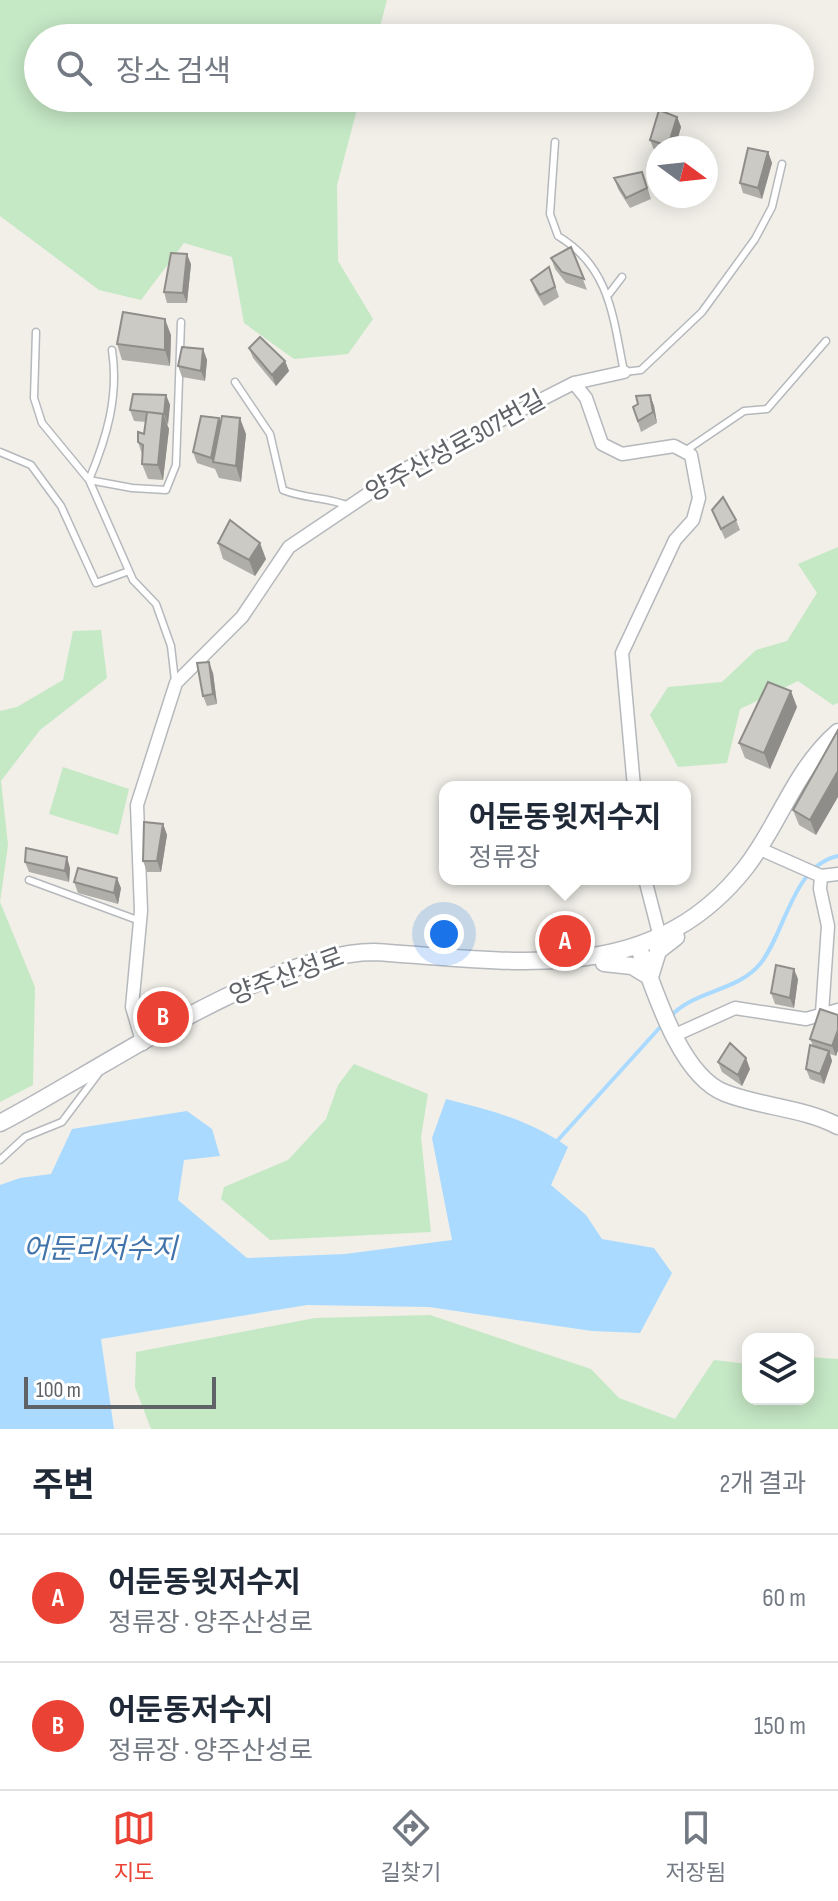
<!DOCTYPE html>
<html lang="ko">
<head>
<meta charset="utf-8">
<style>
	:root { --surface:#fff; --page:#f2f2f3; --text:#1f2937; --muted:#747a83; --line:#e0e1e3; --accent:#ea4335 }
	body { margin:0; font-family:"Sofia Sans Condensed","Noto Sans KR",sans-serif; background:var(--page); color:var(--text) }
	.controls { position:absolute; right:24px; bottom:24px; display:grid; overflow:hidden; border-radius:16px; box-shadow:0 4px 20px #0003 }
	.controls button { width:72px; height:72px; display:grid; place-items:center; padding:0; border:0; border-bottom:2px solid var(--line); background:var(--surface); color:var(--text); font:40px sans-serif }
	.compass { position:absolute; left:646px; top:136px; width:72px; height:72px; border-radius:50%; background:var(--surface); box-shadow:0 4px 20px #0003; rotate:105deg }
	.scale { position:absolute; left:24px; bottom:20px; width:192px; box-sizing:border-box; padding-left:8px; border:4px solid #5f6368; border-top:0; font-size:22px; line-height:28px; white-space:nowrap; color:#5f6368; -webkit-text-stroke:6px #fff; paint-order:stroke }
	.you { position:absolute; left:444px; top:934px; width:28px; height:28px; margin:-20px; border:6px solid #fff; border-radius:50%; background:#1a73e8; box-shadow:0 0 0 12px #1a73e833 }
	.badge { display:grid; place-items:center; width:52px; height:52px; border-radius:50%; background:var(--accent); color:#fff; font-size:26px; font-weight:700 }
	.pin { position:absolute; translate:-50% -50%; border:4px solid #fff; box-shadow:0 2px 8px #0006 }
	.popup { position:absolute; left:439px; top:781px; width:252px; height:104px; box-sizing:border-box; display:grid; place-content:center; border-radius:16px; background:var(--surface); filter:drop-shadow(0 2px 6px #0005); font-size:26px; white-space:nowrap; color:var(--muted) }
	.popup b { font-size:30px; color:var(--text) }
	.popup::after { content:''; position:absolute; left:50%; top:100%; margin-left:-16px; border:16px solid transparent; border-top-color:var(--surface) }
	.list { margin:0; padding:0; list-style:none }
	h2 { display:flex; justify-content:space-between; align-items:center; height:104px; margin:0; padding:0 32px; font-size:34px }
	h2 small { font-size:26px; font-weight:400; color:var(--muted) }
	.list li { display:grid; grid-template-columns:52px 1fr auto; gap:24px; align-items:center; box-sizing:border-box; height:128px; padding:0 32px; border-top:2px solid var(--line) }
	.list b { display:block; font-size:30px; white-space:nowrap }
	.list p { margin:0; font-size:26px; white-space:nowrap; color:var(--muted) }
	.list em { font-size:26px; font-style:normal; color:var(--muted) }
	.icon { flex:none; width:44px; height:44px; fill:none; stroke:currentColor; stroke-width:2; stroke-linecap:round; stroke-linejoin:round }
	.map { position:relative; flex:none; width:838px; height:1429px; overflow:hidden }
	.search { position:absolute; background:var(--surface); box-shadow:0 4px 20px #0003; left:24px; right:24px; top:24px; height:88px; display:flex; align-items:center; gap:20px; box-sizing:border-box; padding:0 28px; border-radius:44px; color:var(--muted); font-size:30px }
	.sheet { height:360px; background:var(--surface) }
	nav { display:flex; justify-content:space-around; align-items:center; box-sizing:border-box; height:112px; border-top:2px solid var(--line); background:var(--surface); font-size:22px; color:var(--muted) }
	nav a { display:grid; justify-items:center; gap:4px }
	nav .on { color:var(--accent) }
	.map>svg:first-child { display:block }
	.green { fill:#c5e8c5 }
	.water { fill:#aadaff }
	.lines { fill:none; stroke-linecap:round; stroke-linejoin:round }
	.stream { stroke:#aadaff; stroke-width:4 }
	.service-casing { stroke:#b5b8bc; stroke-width:9 }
	.minor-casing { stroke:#b5b8bc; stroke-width:15 }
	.tertiary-casing { stroke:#b5b8bc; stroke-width:19 }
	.service { stroke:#fff; stroke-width:6 }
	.minor { stroke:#fff; stroke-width:12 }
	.tertiary { stroke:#fff; stroke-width:16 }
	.wall { fill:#afaea9 }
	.shaded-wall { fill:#8f8d8a }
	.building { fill:#cccac5; stroke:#8f8d8a; stroke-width:2 }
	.labels { text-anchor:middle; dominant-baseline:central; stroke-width:6; stroke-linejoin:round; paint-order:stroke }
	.street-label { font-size:26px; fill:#5f6368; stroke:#fff }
	.water-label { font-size:28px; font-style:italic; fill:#4174aa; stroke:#fff }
</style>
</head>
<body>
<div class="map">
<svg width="838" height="1429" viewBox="0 0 838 1429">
	<rect width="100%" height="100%" fill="#f1efe8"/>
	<path class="green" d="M0 0H387L377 38H38V98H360L337 185 338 261 373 319 348 354 294 359 244 323 232 257 184 243 141 300 99 290 0 216Z
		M838 547V703L833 705 798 681 740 709 727 763 678 767 650 715 668 687 722 682 756 650 787 641 817 593 798 564Z
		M101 630 107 678 40 730 1 781 8 845 0 902 35 987 33 1085 0 1102V711L17 707 63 680 73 631Z
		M63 767 129 789 118 835 49 814Z
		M354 1064 428 1094 421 1137 431 1232 270 1240 221 1199 224 1187 288 1160 326 1119 338 1085Z
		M430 1315 591 1369 619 1398 675 1419 714 1360 748 1364V1399H808V1357L838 1359V1429H151L135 1387 136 1352 315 1318Z"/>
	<path class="water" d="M446 1099C490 1110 530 1120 568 1147L551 1185 586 1215 602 1239 654 1248 672 1273 640 1333 592 1331 429 1307 307 1305 101 1339 114 1429H0V1185L20 1178 51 1174 72 1129 187 1111 212 1129 220 1156 184 1160 178 1200 247 1258 345 1254 452 1240 432 1138Z"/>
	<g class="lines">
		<path class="stream" d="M669 1018C693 990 737 992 760 964 786 932 792 866 838 856
			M558 1140 663 1024"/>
		<g class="service-casing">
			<path id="service" d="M555 142 550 214 558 236C610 267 613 317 624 372L641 370 702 312 755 239 772 207 782 164
				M609 294 622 277
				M36 332 34 398 42 423 89 480 133 580 156 604 171 646 175 681
				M235 382 270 434 283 490C305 499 328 497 349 506
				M685 451 744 411 767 409 826 341
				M0 452 31 465 61 506 96 583 129 571
				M89 480 132 488 166 490 176 465 181 322
				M89 480C107 437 119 396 112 350
				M29 880 140 921
				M0 1160 25 1137 62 1122 98 1074"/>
		</g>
		<g class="minor-casing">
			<path id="minor" d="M574 383 624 372
				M760 849 821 876 838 874
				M821 876 820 889 828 926 822 1013
				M645 879 660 937
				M673 1036 735 1008 806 1019 838 1010
				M143 1044 132 1007 141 911 137 805 176 683 242 617 289 547 405 469 574 383 586 398 602 444 622 454 674 446 691 455 699 498 693 520 675 540 622 653 634 787"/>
		</g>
		<g class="tertiary-casing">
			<path id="tertiary" d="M639 948C654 989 680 1076 725 1093 761 1107 804 1108 838 1126
				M604 963 632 966 650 977 658 951 676 937
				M0 1123C98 1072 266 953 374 952 509 960 650 990 746 867 780 823 795 769 838 732"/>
		</g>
		<use href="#service" class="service"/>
		<use href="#minor" class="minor"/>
		<use href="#tertiary" class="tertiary"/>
	</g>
	<path class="wall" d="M677 117 681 127 675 148H658V151L654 150 650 140Z
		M768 152 772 163 762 199 743 193 740 183Z
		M614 178 646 183 651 199 630 208 618 189Z
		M571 247 587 290 566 283 555 269 551 258Z
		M191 264 187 303H167L164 292Z
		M549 267 559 297 544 306 535 291 531 280Z
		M171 335 170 366 122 360 117 344Z
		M249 348 285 361 289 371 276 386 253 358Z
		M203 349 207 360 205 381 182 377 178 366Z
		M166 395 170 405 167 425 169 429 163 480 148 479 142 464V454L138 442 144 434 146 422 134 421 130 410Z
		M650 395 654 406 657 423 641 432 633 407Z
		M219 418 221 423 246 434 241 482 219 478 215 469 197 463 193 452Z
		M712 510 736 520 740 530 725 539Z
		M218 543 266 559 255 576 223 559Z
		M213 673 217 704 207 706 203 696Z
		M797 707 770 769 745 758 739 743Z
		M838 730 816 835 799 825 793 810Z
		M163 824 167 835 161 872H147L143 861Z
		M25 862 70 868 69 882 29 872Z
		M74 882 121 888 118 904 78 893Z
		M798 979 794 1008 775 1004 771 993Z
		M838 1015V1050L836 1056 830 1054 832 1061 824 1084 810 1079 806 1069 813 1046 810 1039Z
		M718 1062 750 1069 742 1086 722 1072Z"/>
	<path class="shaded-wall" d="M677 117 681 127 675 148H669L668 146Z
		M768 152 772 163 762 199 758 188Z
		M187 254 191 264 187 303 183 293Z
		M165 319 171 335 170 366 165 350Z
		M203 349 207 360 205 381 201 371Z
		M285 361 289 371 276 386 272 375Z
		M166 395 170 405 168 425 164 414Z
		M650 395 654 406 657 423 653 412Z
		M163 414 169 429 163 480 158 465Z
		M219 418 223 428 213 462 211 458Z
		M240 418 246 434 241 482 236 466Z
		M260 543 266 559 255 576 249 560Z
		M209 662 213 673 217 704 213 694Z
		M791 691 797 707 770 769 764 753Z
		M838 771V797L816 835 810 820Z
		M163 824 167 835 161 872 157 861Z
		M67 857 70 868 69 882 65 871Z
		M117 878 121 888 118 904 114 893Z
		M794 969 798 979 794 1008 790 998Z
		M838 1030V1050L836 1056 832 1046Z
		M829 1051 832 1061 824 1084 820 1074Z
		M746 1058 750 1069 742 1086 738 1075Z"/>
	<path class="building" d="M659 110 677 117 668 146 650 140Z
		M748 148 768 152 758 188 740 183Z
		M642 172 647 188 626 198 614 178Z
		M571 247 584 279 562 272 551 258Z
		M171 253 187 254 183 293 164 292Z
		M549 267 555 287 540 295 531 280Z
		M123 312 165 319V350L117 344Z
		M260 337 285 361 272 375 249 348Z
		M182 347 203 349 201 371 178 366Z
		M133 394 166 395 164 414 130 410Z
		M650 395 653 412 638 421 633 407 638 404 636 396Z
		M147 412 163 414 158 465 142 464 143 445 138 442V432L144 434Z
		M201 416 219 418 211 458 193 452Z
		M222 416 240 418 236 466 213 462Z
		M723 497 736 520 721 529 712 510Z
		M230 520 260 543 249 560 218 543Z
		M209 662 213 694 203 696 197 663Z
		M768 682 791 691 764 753 739 743Z
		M838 730V771L810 820 793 810Z
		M144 822 163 824 157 861H143Z
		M26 848 67 857 65 871 25 862Z
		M78 868 117 878 114 893 74 882Z
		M776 965 794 969 790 998 771 993Z
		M820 1009 838 1015V1030L832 1046 810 1039Z
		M730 1043 746 1058 738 1075 718 1062Z
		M810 1045 829 1051 820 1074 806 1069Z"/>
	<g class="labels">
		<g class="street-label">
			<text transform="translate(456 447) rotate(-29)">양주산성로307번길</text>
			<text transform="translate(287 977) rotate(-20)">양주산성로</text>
		</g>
		<g class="water-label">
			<text x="100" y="1249">어둔리저수지</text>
		</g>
	</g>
</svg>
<div class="controls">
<button><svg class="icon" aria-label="layers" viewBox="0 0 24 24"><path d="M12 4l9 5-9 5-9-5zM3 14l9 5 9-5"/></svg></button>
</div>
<svg class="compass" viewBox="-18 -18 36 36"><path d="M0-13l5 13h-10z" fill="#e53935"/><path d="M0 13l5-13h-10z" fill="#747a83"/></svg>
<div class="scale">100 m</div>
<div class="you"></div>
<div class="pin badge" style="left:565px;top:941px">A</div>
<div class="popup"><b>어둔동윗저수지</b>정류장</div>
<div class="pin badge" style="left:163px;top:1017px">B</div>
<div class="search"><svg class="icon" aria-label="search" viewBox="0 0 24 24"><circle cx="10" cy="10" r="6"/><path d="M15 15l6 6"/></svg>장소 검색</div>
</div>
<section class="sheet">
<h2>주변<small>2개 결과</small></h2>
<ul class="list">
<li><span class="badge">A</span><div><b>어둔동윗저수지</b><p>정류장 · 양주산성로</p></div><em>60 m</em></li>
<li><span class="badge">B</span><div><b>어둔동저수지</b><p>정류장 · 양주산성로</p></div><em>150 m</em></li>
</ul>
</section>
<nav>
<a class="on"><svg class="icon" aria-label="map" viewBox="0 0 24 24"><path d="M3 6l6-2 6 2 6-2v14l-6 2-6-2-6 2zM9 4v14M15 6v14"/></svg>지도</a>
<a><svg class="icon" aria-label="directions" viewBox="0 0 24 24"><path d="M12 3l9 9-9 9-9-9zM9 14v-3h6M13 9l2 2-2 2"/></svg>길찾기</a>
<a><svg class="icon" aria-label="saved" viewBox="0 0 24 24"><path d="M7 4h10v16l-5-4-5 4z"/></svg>저장됨</a>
</nav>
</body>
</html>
